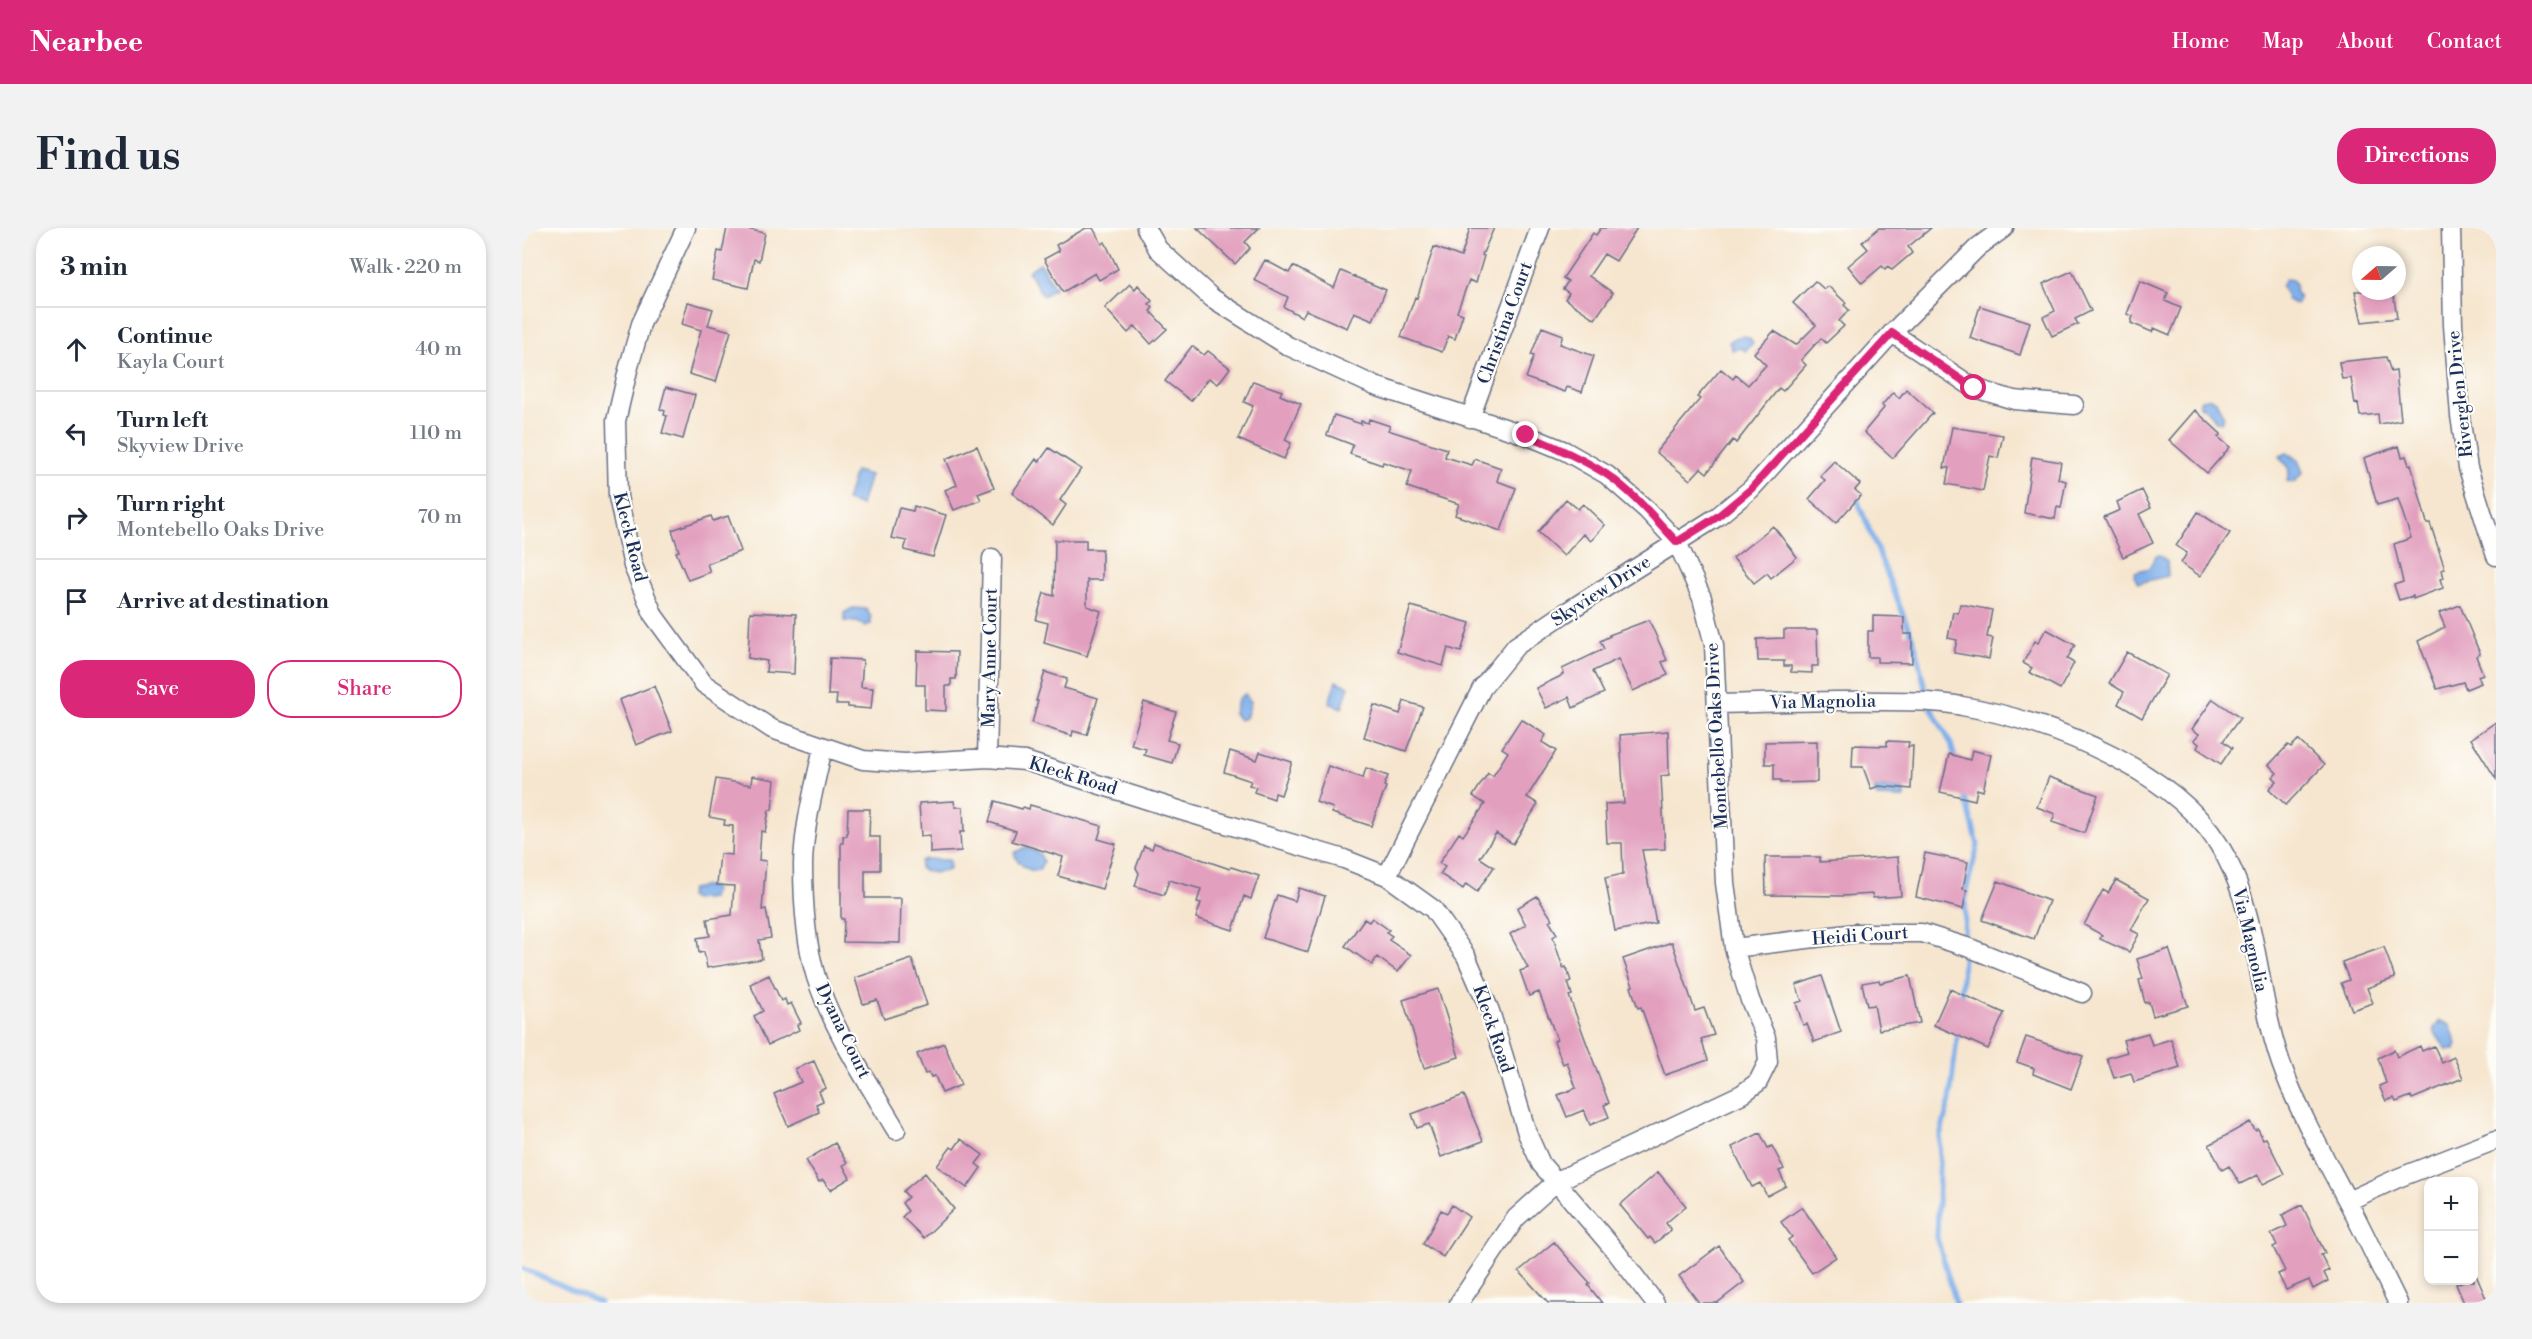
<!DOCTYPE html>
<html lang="en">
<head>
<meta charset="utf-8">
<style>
	:root { --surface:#fff; --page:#f2f2f3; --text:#1f2937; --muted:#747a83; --line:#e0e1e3; --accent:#db2777 }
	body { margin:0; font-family:"Libre Bodoni",serif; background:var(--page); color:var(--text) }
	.controls { position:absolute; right:18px; bottom:18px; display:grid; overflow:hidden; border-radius:12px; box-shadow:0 3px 9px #0003 }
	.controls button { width:54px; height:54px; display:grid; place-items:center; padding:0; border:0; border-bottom:2px solid var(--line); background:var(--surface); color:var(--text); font:30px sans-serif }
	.compass { position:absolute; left:1830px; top:18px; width:54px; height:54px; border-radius:50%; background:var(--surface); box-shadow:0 3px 9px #0003; rotate:250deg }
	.stop { position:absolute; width:18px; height:18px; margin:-14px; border:4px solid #db2777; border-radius:50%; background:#fff }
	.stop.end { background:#db2777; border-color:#fff; box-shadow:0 2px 6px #0008 }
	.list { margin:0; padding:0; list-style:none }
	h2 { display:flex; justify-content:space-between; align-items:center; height:78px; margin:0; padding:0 24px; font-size:26px }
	h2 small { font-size:20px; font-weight:400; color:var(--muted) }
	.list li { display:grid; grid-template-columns:39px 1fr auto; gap:18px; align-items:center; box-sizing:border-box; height:84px; padding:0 24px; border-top:2px solid var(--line) }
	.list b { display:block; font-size:22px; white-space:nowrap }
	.list p { margin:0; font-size:20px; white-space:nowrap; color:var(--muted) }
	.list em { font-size:20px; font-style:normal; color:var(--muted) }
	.actions { display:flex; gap:12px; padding:18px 24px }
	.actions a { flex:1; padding:14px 0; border:2px solid var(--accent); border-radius:24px; text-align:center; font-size:21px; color:var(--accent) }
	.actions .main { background:var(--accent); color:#fff }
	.icon { flex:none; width:33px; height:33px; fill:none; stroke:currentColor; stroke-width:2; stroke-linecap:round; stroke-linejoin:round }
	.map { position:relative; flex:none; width:1974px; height:1075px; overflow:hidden; border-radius:24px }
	header { display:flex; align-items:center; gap:36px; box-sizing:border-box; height:84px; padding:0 30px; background:var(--accent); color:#fff }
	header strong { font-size:28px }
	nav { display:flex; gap:33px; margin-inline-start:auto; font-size:21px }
	.intro { display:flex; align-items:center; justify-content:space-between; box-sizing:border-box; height:144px; padding:0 36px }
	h1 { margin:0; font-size:42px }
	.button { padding:15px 27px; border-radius:24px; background:var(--accent); color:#fff; font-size:21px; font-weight:700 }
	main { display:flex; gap:36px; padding:0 36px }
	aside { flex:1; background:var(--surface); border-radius:24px; box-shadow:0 3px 9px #0003 }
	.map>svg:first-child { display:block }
	.water { fill:#80b0eb; stroke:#4e70a4; stroke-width:1.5 }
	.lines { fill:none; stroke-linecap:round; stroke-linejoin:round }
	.stream { stroke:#80b0eb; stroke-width:5 }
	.building { fill:#e29fbe }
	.minor-casing { stroke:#686f86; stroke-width:21 }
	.minor { stroke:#fff; stroke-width:18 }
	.route { stroke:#db2777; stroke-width:8 }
	.labels { text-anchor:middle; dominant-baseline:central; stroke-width:4.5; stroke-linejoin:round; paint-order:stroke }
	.street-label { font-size:18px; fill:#1b2f5e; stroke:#fdfcf7 }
</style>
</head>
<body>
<header>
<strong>Nearbee</strong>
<nav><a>Home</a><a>Map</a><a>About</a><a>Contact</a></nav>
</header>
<div class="intro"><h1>Find us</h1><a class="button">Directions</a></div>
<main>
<aside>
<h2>3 min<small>Walk · 220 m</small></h2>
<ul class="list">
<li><svg class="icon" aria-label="ahead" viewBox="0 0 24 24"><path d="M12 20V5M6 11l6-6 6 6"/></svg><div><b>Continue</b><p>Kayla Court</p></div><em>40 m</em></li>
<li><svg class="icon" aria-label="left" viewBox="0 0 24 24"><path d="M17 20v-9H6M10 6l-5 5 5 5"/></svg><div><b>Turn left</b><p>Skyview Drive</p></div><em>110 m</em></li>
<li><svg class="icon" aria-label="right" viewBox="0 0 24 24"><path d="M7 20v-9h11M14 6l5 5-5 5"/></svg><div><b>Turn right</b><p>Montebello Oaks Drive</p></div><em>70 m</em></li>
<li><svg class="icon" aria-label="arrive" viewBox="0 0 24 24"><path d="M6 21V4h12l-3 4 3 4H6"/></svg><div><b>Arrive at destination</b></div></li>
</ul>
<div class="actions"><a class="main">Save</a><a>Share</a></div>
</aside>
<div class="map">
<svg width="1974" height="1075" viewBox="0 0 1974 1075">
	<rect width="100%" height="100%" fill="#fdfcf7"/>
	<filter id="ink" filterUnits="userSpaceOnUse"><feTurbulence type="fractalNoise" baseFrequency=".0167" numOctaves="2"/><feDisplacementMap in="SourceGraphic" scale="12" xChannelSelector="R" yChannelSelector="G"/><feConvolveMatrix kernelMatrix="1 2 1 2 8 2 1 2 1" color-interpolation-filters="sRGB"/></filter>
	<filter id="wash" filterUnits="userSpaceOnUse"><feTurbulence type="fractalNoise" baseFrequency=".008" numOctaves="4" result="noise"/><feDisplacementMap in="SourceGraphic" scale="24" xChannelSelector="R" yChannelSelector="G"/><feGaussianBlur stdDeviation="1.35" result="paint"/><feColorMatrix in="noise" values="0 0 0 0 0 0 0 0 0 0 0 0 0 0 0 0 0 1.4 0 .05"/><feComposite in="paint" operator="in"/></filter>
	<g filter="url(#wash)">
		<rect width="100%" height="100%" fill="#f6e6cf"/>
		<path class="water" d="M518 35 533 60 521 68 506 43Z
			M1763 51 1770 52 1774 56 1773 62 1777 70 1776 74 1773 76 1764 71 1765 68 1759 59Z
			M1222 108 1228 110 1231 115 1223 123 1220 120 1210 122 1207 114 1213 110Z
			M1688 170 1694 173 1702 189 1699 194H1694L1688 184 1677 177 1679 172Z
			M1765 225 1776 232 1781 244 1772 255 1765 253 1767 245 1766 238 1758 231V228Z
			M333 243 348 247 339 277 324 273Z
			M1638 327 1645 333 1646 348 1616 355 1612 348 1613 344 1627 340 1634 328Z
			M331 380 344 381 349 389V396L343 398 335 394 322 393V385Z
			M814 453 827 458 820 480 807 475Z
			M723 466 729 474 724 490 717 492 712 485 717 470Z
			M1359 559 1382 562V570L1355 569 1352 562Z
			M503 619 518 626 521 634 517 642C507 645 495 635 492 625Z
			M403 631 427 632 428 641C418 646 408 646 398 640V633Z
			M187 658 193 662 190 670 172 672 167 669 169 661Z
			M1918 793 1928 797 1935 816 1933 822H1925L1913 805 1912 800Z"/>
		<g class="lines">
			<path class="stream" d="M1333 266 1393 416 1406 474 1429 516 1434 533
				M1439 772 1444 663 1456 617 1442 565
				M0 1040 78 1075
				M1434 1075 1415 1010 1418 908 1428 872 1436 802"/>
		</g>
		<g id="blocks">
			<path class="building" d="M205 0H220L243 5 237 33 232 31 226 60 190 52 196 23 200 24Z
				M564 0H571L580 16 583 14 596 41 577 52 573 45 541 64 522 31 537 23 534 17Z
				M675 0H737L723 14 728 20 713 36Z
				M948 0H972L960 27 962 28 954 55 947 52 935 84 941 86 933 111 926 108 920 124 879 109 893 69 895 70 912 19 939 29Z
				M1079 0H1115L1094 33 1082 26 1067 48 1091 65 1073 91 1043 71 1047 65 1041 61 1046 53 1041 50 1071 5 1074 7Z
				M1357 0H1409L1386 19 1390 25 1370 42 1366 38 1363 41 1360 38 1340 55 1326 38 1346 21 1340 14Z
				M743 32 767 45 771 38 812 60 819 43 864 62 851 92 832 84 825 100 784 82 780 89 762 79 766 69 732 52Z
				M1550 43 1569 83 1553 91 1556 96 1530 108 1521 89 1533 83 1521 56Z
				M1293 53 1302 61 1306 58 1324 75 1322 77 1327 82 1317 93 1322 98 1304 115 1299 110 1279 132 1284 137 1261 163 1257 160 1214 215 1211 212 1185 245 1179 240 1168 252 1134 224 1178 171 1175 169 1199 141 1211 151 1214 147 1226 157 1244 137 1232 125 1252 103 1274 117 1294 97 1271 75Z
				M1618 53 1646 65 1643 73 1659 80 1648 107 1632 100 1630 104 1609 95 1611 88 1605 86Z
				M608 56 613 61 616 57 630 73 627 76 631 80 628 83 645 101 629 116 613 98 606 105 583 80Z
				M1833 63H1871L1875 90 1840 94Z
				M166 74 191 81 186 97 209 103 194 154 167 146 179 102 160 96Z
				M1458 78 1508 94 1498 127 1448 110Z
				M1020 99 1041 107 1038 116 1072 128 1060 164 1045 159 1043 164 1004 150 1012 128 1009 127Z
				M670 118 682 127 686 123 708 140 696 156 687 150 669 173 643 153Z
				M1864 129 1869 144 1874 143 1879 192 1857 196 1856 186 1838 188 1836 175 1833 176 1829 150 1820 151 1817 134Z
				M731 153 760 163 758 167 779 176 763 212 769 215 762 231 716 211 731 178 722 174Z
				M144 159 173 167 161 211 140 205 145 188 142 187 143 183 138 181Z
				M1384 161 1411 185 1371 230 1342 204 1362 180 1360 177 1371 164 1377 170Z
				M1673 182 1699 206 1696 209 1708 219 1685 245 1647 212Z
				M812 187 839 196V193L846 195 847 191 868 198 866 202 925 221 923 229 950 237 953 231 979 240 975 253 994 260 979 303 933 287 937 276 885 259 890 243 861 234 860 237 828 226 831 217 805 207Z
				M1430 199 1481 207 1476 230 1468 228 1461 263 1424 256 1427 240H1422Z
				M455 218 472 260 456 266 459 272 432 282 423 262 435 257 424 231Z
				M1877 218 1880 229 1884 228 1887 237 1889 236 1905 295H1908L1923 341 1920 342 1922 350 1918 351 1921 360 1891 371V368L1877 372 1872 357 1881 354 1872 316 1889 310 1876 271 1855 277 1842 230Z
				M527 220 559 241 538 272 544 277 531 297 490 265 514 231 517 234Z
				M1510 229 1539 234 1536 251 1544 253 1539 280 1535 279 1533 291 1502 285Z
				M1312 233 1338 256 1333 262 1339 267 1314 295 1287 271 1303 252 1298 248Z
				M1620 262 1629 280 1617 286 1631 315 1601 329 1582 289 1598 282 1595 274Z
				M1044 271 1056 281 1061 276 1083 297 1069 313 1061 306 1042 328 1016 304Z
				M392 278 424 287 411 329 382 322 385 313 369 310 377 280 391 283Z
				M1676 284 1708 305 1678 348 1659 335 1665 325 1654 318Z
				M189 288 191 293 206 288 219 323 185 336 188 344 166 352 154 324 157 323 150 302Z
				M1251 298 1275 329 1249 350 1245 345 1232 355 1211 330Z
				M533 312H564V321H580V352H565V378L579 383 565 428 522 415 526 395 514 392 522 365 532 368Z
				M1438 376 1470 382 1465 409 1471 410 1467 431 1432 425 1435 412 1426 410 1431 384 1436 385Z
				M1938 377 1958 426 1954 428 1961 446 1956 448 1959 455 1944 461 1941 454 1915 461 1896 413 1923 399 1917 385Z
				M889 378 948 395 939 424 926 420 921 438 875 424Z
				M228 384 274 386 272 446 244 444 245 433 226 430Z
				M1351 388 1382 389V406H1390V435L1355 434V429H1346V403H1351Z
				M1127 392 1145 432 1140 434 1146 447 1111 463 1096 431 1071 443 1082 465 1051 480 1047 469 1024 480 1014 460 1037 449 1042 445 1040 441 1082 421 1078 413 1088 408 1087 407Z
				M1524 401 1553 417 1545 431 1552 435 1538 461 1507 444 1510 440 1501 435 1513 413 1516 415Z
				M1262 402H1295L1296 438H1290V445L1269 444V438H1262V433H1236L1235 411 1262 410Z
				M395 423 435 424 434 451H429V458H424V483L403 482V457H394Z
				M1605 424 1645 447 1620 490 1596 476 1602 464 1587 455Z
				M308 430 341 432 339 459 351 460 349 481 326 479V476H314L315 467H306Z
				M523 444 545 451 542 460 576 470 565 507 551 503 550 508 510 495 516 473H514Z
				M132 458 150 503 114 517 97 472Z
				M1691 471 1718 490 1701 513 1710 520 1699 536 1675 520 1677 516 1672 512 1677 506 1670 501Z
				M882 473 901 479 884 523 842 509 852 477 878 486Z
				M622 474 654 484 645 512 656 515 650 535 622 527 624 521 609 517Z
				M999 491 1024 507 1020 514 1034 523 1005 569 1016 576 991 616 974 605 958 630 972 639 955 664 944 656 941 661 918 646 923 639 917 635 937 605 941 608 963 576 951 568 966 545 971 548 986 524 980 520Z
				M1974 494V551L1949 511Z
				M1146 503 1147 547 1139 548 1143 621 1120 622 1134 695 1093 703 1083 650 1101 646 1100 615H1085L1083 576 1102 575 1098 507Z
				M1776 512 1802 537 1764 577 1747 561 1755 553 1751 549 1755 545 1747 537 1766 517 1769 519Z
				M1295 513V554L1259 555V552H1252V536H1243V514Z
				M1365 513 1387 514 1386 519 1391 518 1389 561 1357 558 1349 561 1341 539H1330L1331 517 1365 518Z
				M1450 522 1469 527 1461 563 1455 561 1453 572 1418 564 1427 526 1448 532Z
				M708 523 735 532 738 524 770 534 759 567 753 565 752 571 732 564 734 559 727 557 729 553 702 544Z
				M806 538 841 550 844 540 866 548 862 558 864 559 849 598 810 585 811 580 794 574Z
				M230 548 253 552 250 582H247L243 604 239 603 237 632 244 633 240 682 244 681 249 710 237 712 240 731 185 740 182 724 177 725 175 710 188 708 185 691 210 687 212 658 195 657 198 626 210 627 211 598 202 597 203 592 187 589 194 551 229 557Z
				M1527 549 1576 567 1562 605 1530 594 1533 586 1515 579Z
				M432 573 433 579H441L442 604H438L439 623 408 625V607L399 608 397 575Z
				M473 573 500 581 501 579 507 581 508 577 580 598 576 611 594 616 580 661 536 648 541 629 490 613 494 603 467 594Z
				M326 581H348L347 609H358V642H343V670H379L378 715 321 714 322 691H319V615H321V608H325Z
				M632 615 708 641 709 639 737 648 729 671 722 668 711 702 674 690 679 675 675 674 679 661 647 652 642 667 613 658 617 645 614 640 622 618 630 621Z
				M1403 625 1446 634 1441 661 1445 662 1441 681 1394 669Z
				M1243 629H1298V634L1376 629 1379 668 1351 670V666L1321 668 1244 667Z
				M1594 652 1627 670 1609 702 1617 706 1607 724 1578 711 1580 707 1562 697 1581 662 1586 665Z
				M1476 653 1527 673 1512 711 1460 692Z
				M777 660 803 668 786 724 741 710 755 667 773 673Z
				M1015 668 1030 691 1027 693 1035 706 1031 709 1041 740 1044 739 1049 753 1046 754 1050 767 1047 768 1087 875 1082 877 1087 889 1068 897 1062 882 1045 889 1036 867 1054 860 1045 834 1041 836 1032 813 1035 811 1017 764 1007 768 998 743 1006 740 988 706 1004 697 995 680Z
				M850 690 867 702 864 704 870 708 867 712 889 727 876 744 855 729 850 737 823 718 842 691 847 694Z
				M1150 714 1173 783 1182 780 1192 807 1179 811 1186 832 1143 847 1119 779 1116 780 1109 759 1111 758 1101 731Z
				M1862 719 1873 750 1845 760 1851 775 1830 782 1819 755 1827 752 1820 734Z
				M1647 721 1666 778 1631 788 1627 774 1623 775 1617 752 1621 751 1615 731Z
				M390 731 405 777 362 791 355 772 341 776 333 750Z
				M247 747 259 773 263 771 265 777 269 775 279 795 275 797 277 802 246 817 232 788 241 783 228 756Z
				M1300 748 1319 804 1292 814 1285 796 1281 797 1274 775 1280 773 1274 757Z
				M1388 748 1398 795 1357 802 1352 777 1345 778 1340 755 1357 752 1358 755Z
				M916 761 937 829 902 840 881 772Z
				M1428 761 1482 785 1466 821 1412 797Z
				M1626 805 1630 817 1649 811 1658 840 1612 854 1609 845 1592 850 1585 830 1605 824 1601 812Z
				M1504 809 1561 828 1549 861 1511 846 1512 840 1495 834Z
				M422 815 439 857 420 865 413 848 409 849 407 844 403 846 395 826Z
				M1898 818 1900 823 1912 818 1920 835 1932 829 1941 850 1890 871 1889 868 1874 874 1872 870 1864 873 1857 858 1864 855 1856 830 1872 822 1875 829Z
				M292 833 304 860 297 863 301 873 294 876 297 884 266 898 252 866 279 854 273 841Z
				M942 867 961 913 919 929 907 896 895 900 890 886Z
				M1728 894 1733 902 1736 901 1741 911 1744 910 1762 946 1741 956 1736 947 1718 956 1707 938 1700 942 1687 917Z
				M1238 905 1246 920 1250 918 1262 941 1257 943 1264 958 1245 968 1238 955 1230 959 1210 919Z
				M439 911 461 927 454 936 459 940 445 960 415 938 429 919 432 921Z
				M313 915 325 935 321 937 328 950 308 962 301 952 297 954 284 932Z
				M1136 944 1164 978 1144 995 1149 1002 1133 1015 1128 1009 1126 1011 1098 977Z
				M403 945 432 981 402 1010 380 989 386 983 380 975 386 969 381 963Z
				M930 977 947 989 921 1029 901 1016 919 982 925 985Z
				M1780 977 1803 1025 1799 1027 1807 1042 1802 1045 1806 1053 1791 1061 1787 1052 1764 1062 1756 1046 1763 1043 1751 1019 1755 1017 1749 1006 1765 998 1760 987Z
				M1280 979 1314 1029 1290 1045 1266 1012 1270 1009 1259 994Z
				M1032 1014 1068 1055 1066 1057 1080 1075H1026L997 1043Z
				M1197 1018 1222 1054 1195 1075H1177L1157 1048Z
				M1954 1047 1966 1075H1942L1934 1056 1942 1053H1952V1048Z"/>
		</g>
	</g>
	<g filter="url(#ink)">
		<use href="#blocks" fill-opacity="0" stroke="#686f86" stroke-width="1.5"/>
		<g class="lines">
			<g class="minor-casing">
				<path id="minor" d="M164 0 119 96 106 142 94 193 96 269 111 338 132 388 182 456 250 501 341 532 383 535 465 530 503 533 660 583 822 631 865 648 911 681 944 728 968 783 1005 905 1019 936 1095 1025 1133 1075
					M624 0 636 21 690 70 766 118 853 158 1004 207 1043 223 1085 247 1125 282 1155 314 1180 370 1192 417 1203 655 1212 720 1228 772 1244 810 1246 834 1236 854 1220 866 1035 953 994 990 937 1075
					M1929 0 1931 97 1938 188 1946 240 1974 328
					M1370 105 1452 160 1492 172 1552 177
					M948 190 1018 0
					M1195 476C1251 475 1306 472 1362 473 1388 473 1415 473 1440 478 1530 493 1661 545 1704 629 1739 696 1735 776 1763 846 1780 890 1803 930 1825 972 1843 1006 1859 1041 1876 1075
					M301 519C293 557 282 597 281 636 281 674 283 713 294 749 312 804 345 853 374 902
					M465 530 470 330
					M865 648 960 460 994 418 1043 385 1195 289 1229 261 1370 105 1456 19 1482 0
					M1212 720 1334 705H1400L1448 720 1560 765
					M1826 973 1876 950 1974 912"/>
			</g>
			<use href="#minor" class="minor"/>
		</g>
	</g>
	<g class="lines" filter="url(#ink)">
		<path class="route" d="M1004 207C1032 218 1059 230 1084 246 1111 264 1133 291 1155 314L1195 289 1229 261 1370 105 1452 160"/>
	</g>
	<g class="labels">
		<g class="street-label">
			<text transform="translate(983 95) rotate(-70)">Christina Court</text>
			<text transform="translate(1938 166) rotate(-96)">Riverglen Drive</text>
			<text transform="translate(108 309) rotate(76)">Kleck Road</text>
			<text transform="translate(1079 363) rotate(-33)">Skyview Drive</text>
			<text transform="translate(468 430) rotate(-89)">Mary Anne Court</text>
			<text transform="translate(1301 474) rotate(-1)">Via Magnolia</text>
			<text transform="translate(1195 508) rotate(-93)">Montebello Oaks Drive</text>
			<text transform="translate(551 548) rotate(17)">Kleck Road</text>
			<text transform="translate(1338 708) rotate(-4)">Heidi Court</text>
			<text transform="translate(1728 712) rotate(77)">Via Magnolia</text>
			<text transform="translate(971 801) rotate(71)">Kleck Road</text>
			<text transform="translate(321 803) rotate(64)">Dyana Court</text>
		</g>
	</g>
</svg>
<div class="controls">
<button>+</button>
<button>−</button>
</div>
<svg class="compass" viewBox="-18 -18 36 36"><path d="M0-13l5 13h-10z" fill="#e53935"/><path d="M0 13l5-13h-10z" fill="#747a83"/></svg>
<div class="stop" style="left:1452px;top:160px"></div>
<div class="stop end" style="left:1004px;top:207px"></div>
</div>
</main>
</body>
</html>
